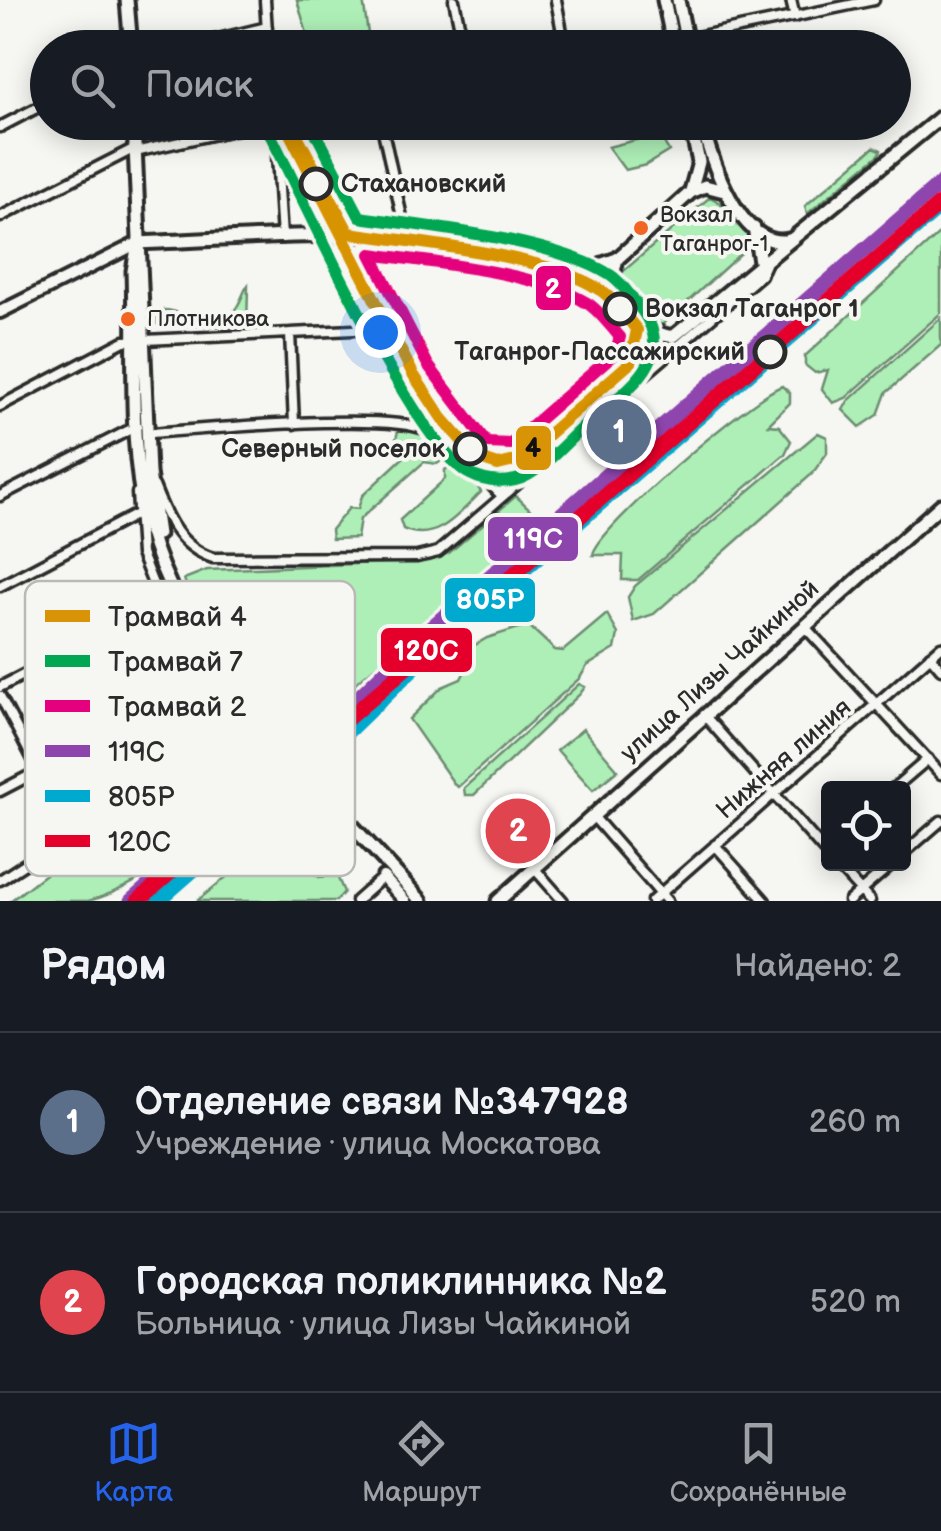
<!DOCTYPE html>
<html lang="ru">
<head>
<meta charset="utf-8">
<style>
	:root { --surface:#171b24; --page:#20242c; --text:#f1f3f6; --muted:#9ea1a6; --line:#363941; --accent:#2563eb }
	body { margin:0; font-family:"Balsamiq Sans",sans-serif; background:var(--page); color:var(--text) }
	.controls { position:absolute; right:30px; bottom:30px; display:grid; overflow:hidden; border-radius:10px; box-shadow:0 5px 25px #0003 }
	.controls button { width:90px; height:90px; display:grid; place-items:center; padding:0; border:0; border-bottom:2px solid var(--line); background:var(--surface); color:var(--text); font:50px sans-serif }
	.you { position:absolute; left:380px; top:332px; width:35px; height:35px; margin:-25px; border:8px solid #fff; border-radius:50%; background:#1a73e8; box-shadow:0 0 0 15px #1a73e833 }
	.badge { display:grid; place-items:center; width:65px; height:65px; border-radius:50%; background:var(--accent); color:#fff; font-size:32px; font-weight:700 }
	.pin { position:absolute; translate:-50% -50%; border:5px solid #fff; box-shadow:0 2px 10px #0006 }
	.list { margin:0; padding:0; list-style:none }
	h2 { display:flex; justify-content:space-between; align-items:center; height:130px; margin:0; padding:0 40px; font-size:42px }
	h2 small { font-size:32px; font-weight:400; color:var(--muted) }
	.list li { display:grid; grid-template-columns:65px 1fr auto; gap:30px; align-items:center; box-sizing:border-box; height:180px; padding:0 40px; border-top:2px solid var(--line) }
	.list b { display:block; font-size:38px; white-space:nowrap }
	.list p { margin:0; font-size:32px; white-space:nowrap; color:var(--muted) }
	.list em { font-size:32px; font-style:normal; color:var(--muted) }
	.icon { flex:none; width:55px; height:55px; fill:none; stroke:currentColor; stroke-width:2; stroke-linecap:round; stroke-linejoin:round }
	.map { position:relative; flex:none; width:941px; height:901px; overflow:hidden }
	.search { position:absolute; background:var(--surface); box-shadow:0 5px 25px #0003; left:30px; right:30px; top:30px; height:110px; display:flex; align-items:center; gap:25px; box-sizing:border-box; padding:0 35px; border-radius:55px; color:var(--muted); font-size:38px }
	.sheet { height:490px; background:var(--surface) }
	nav { display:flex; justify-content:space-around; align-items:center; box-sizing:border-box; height:140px; border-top:2px solid var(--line); background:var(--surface); font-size:28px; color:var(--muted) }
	nav a { display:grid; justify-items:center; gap:5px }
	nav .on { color:var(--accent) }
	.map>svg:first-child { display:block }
	.green { fill:#aeefb7; stroke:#6c8d71; stroke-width:2.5 }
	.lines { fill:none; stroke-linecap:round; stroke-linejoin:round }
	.minor-casing { stroke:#2b2b2b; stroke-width:15 }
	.tertiary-casing { stroke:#2b2b2b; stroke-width:18 }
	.secondary-casing { stroke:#2b2b2b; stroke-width:19 }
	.minor { stroke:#f6f6f2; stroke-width:8 }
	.tertiary { stroke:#f6f6f2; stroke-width:10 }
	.secondary { stroke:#f6f6f2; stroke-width:11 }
	.rail { stroke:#2b2b2b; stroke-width:2.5 }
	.secondary-bridge-casing { stroke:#2b2b2b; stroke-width:19; stroke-linecap:butt }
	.secondary-bridge { stroke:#f6f6f2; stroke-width:11 }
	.rail-1-casing { stroke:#f6f6f2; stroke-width:22 }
	.rail-2-casing { stroke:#f6f6f2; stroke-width:22 }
	.rail-3-casing { stroke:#f6f6f2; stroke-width:22 }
	.rail-1 { stroke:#8e44ad; stroke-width:15 }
	.rail-2 { stroke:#00a9ce; stroke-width:15 }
	.rail-3 { stroke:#e4002b; stroke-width:15 }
	.tram-1-casing { stroke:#f6f6f2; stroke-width:20 }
	.tram-2-casing { stroke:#f6f6f2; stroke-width:20 }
	.tram-3-casing { stroke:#f6f6f2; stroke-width:20 }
	.tram-1 { stroke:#d89406; stroke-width:12 }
	.tram-2 { stroke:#00a651; stroke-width:12 }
	.tram-3 { stroke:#e5007d; stroke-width:12 }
	.stop-dot { fill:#f6f6f2; stroke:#2b2b2b; stroke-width:5 }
	.bus-dot { fill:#f26522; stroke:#f6f6f2; stroke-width:4 }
	.labels { text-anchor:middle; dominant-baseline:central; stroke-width:8; stroke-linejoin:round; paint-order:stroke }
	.bus-label { font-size:22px; fill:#2b2b2b; stroke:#f6f6f2; text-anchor:start }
	.stop-label { font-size:25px; font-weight:bold; fill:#2b2b2b; stroke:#f6f6f2; text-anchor:start }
	.street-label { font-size:25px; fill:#2b2b2b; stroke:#f6f6f2 }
	.key { fill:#f6f6f2; stroke:#b9b9b6; stroke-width:2.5 }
	.key-label { font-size:28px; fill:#2b2b2b }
	.line-badge { stroke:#f6f6f2; stroke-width:4 }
	.badge-label { font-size:28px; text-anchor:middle; font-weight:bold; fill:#fff }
	.pale-badge-label { font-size:28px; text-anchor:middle; font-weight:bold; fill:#111 }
</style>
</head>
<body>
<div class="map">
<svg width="941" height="901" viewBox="0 0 941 901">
	<rect width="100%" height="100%" fill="#f6f6f2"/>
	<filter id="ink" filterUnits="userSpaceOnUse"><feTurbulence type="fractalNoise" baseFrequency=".01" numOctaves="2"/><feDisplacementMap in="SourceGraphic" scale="20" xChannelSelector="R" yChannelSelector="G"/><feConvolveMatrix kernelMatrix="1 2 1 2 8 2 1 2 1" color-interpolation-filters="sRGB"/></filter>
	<g filter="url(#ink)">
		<path class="green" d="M297 0H363L370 47H311Z
			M659 134 669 151 646 165 625 170 608 147Z
			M874 147 881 150 880 154 807 214 805 206Z
			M710 197C726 205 748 226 751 244L660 327 620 285 619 275Z
			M941 232V313L846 398 833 403 822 389 828 370 815 373 805 365V356Z
			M248 285 247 328 157 324V311C184 304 205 341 233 312 241 304 243 291 248 285Z
			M941 318V345L886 393 878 415 860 427 843 410 848 401Z
			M596 368 607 370 609 375 545 432 538 433 541 414Z
			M782 386 790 393V403L768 425 779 426 791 441 785 454 638 580H622L623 555H593C595 530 753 396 782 386Z
			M416 428 437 440 447 457 437 464 424 462 360 519 357 538 332 539 331 530 349 508 358 509 362 496 407 454 396 439 398 431Z
			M818 433 827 437V453L812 474 654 614 633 621 628 597 635 586Z
			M454 464 465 468 481 492C459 514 436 544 403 529L400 520 445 479V470Z
			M516 496 538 517V530L313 719 301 718 283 698 271 712C232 680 199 627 184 579L207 570 429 561 449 553Z
			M175 613C194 657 221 687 251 723L250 741 259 762C234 817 146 887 88 901 65 901 34 901 10 901 47 874 89 833 135 830L136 783 156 763 187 697C177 673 157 650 153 625L165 614Z
			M607 614 618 634 615 649 587 666 580 678 458 787 455 785 409 719 442 687 461 679 464 673 458 655 487 638 528 625 555 650 563 651Z
			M579 684 585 687 580 694 474 795H465L464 788Z
			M583 729 618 770 593 790 557 750Z
			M264 846 287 853 319 877 337 876 344 892 336 901H197Z"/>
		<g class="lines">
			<g class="minor-casing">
				<path id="minor" d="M265 0 268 48
					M454 0 464 48
					M556 0 565 48
					M791 0 795 17
					M181 48 267 27
					M643 48 874 0
					M275 122 282 238
					M381 122 406 235
					M478 122 479 128
					M0 127 48 102
					M135 152 270 122
					M0 217 135 148
					M656 332 659 347 656 362
					M290 333 294 424
					M0 406 124 341 374 329
					M148 433C201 430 386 411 426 430 455 443 479 474 502 496
					M154 486C166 517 179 547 213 558L417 557 438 552 761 275 766 264
					M0 496 137 426
					M0 586 135 515
					M805 627 941 774
					M930 656 941 669
					M0 687 161 604 141 554 137 493
					M0 696 39 771
					M704 715 828 855
					M894 788 928 759
					M0 791 119 729 156 716 168 706C163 673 141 652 141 617
					M592 815 667 901
					M715 845 765 901
					M904 853 941 821
					M836 864 870 901
					M534 868 563 901
					M0 880 120 802 119 764 130 757 134 723
					M356 901 383 877
					M652 901 941 647
					M849 901 892 864"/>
			</g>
			<g class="tertiary-casing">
				<path id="tertiary" d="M0 312 138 243
					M383 877 405 901"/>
			</g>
			<g class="secondary-casing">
				<path id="secondary" d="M127 0 131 48
					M664 0 674 48
					M678 0 688 48
					M134 122 149 473 158 534
					M690 122 699 162 691 191
					M702 122C709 157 741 252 789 240
					M754 228 760 261
					M138 243 133 271C136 355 127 447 149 529 186 667 328 795 421 901
					M138 243C259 239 528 211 620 295
					M617 259C615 267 612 275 615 283 620 303 654 339 674 336L941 117
					M586 270 617 259 691 192 705 186 724 191
					M498 901 941 505"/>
			</g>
			<use href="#minor" class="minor"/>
			<use href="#tertiary" class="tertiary"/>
			<use href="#secondary" class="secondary"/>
			<path class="rail" d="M299 755 941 191"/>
			<g class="secondary-bridge-casing">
				<path id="secondary-bridge" d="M267 717 322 780"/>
			</g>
			<use href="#secondary-bridge" class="secondary-bridge"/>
			<g class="rail-1-casing">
				<path id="rail-1" d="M131 901 299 755 417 640 941 183"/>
			</g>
			<g class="rail-2-casing">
				<path id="rail-2" d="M158 901 310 768 429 653 941 206"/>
			</g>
			<g class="rail-3-casing">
				<path id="rail-3" d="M138 901 941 203"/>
			</g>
			<use href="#rail-1" class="rail-1"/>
			<use href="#rail-2" class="rail-2"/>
			<use href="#rail-3" class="rail-3"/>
			<g class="tram-1-casing">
				<path id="tram-1" d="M284 122 413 374 442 418 477 458 498 465 519 460 630 363 637 330C626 317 614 299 600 290 551 255 411 242 349 233L290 122"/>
			</g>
			<g class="tram-2-casing">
				<path id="tram-2" d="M268 130C302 196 414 445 470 474 487 483 510 485 528 475 549 463 567 441 585 425 625 391 685 357 635 302 628 293 620 281 610 275 554 239 427 227 360 217L310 122"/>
			</g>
			<g class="tram-3-casing">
				<path id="tram-3" d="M371 254C433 263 534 271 587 303 599 310 610 326 620 337L615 353 511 444 487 443 428 365Z"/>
			</g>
			<use href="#tram-1" class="tram-1"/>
			<use href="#tram-2" class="tram-2"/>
			<use href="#tram-3" class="tram-3"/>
		</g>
	</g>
	<g class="stop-dot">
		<circle cx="316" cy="184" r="15"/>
		<circle cx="620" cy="309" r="15"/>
		<circle cx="770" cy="352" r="15"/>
		<circle cx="470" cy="449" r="15"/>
	</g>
	<g class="bus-dot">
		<circle cx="641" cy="228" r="9"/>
		<circle cx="128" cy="319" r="9"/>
	</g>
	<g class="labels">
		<g class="bus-label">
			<text x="660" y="215">Вокзал<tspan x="660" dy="29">Таганрог-1</tspan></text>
			<text x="147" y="319">Плотникова</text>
		</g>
		<g class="stop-label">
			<text x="341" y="184">Стахановский</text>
			<text x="645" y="309">Вокзал Таганрог 1</text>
			<text x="745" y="352" text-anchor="end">Таганрог-Пассажирский</text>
			<text x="445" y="449" text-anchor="end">Северный поселок</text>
		</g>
		<g class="street-label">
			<text transform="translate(720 671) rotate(-42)">улица Лизы Чайкиной</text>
			<text transform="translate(784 759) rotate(-41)">Нижняя линия</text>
		</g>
	</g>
	<rect x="25" y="581" width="330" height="295" rx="15" class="key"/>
	<rect x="45" y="610" width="45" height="12" fill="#d89406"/>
	<rect x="45" y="655" width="45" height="12" fill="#00a651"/>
	<rect x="45" y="700" width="45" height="12" fill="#e5007d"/>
	<rect x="45" y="745" width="45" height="12" fill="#8e44ad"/>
	<rect x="45" y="790" width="45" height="12" fill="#00a9ce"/>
	<rect x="45" y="835" width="45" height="12" fill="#e4002b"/>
	<g class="key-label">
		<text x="108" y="626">Трамвай 4</text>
		<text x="108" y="671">Трамвай 7</text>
		<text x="108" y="716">Трамвай 2</text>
		<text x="108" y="761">119С</text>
		<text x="108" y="806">805Р</text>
		<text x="108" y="851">120С</text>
	</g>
	<g class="line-badge">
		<rect x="534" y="264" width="39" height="48" rx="10" fill="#e5007d"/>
		<rect x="514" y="424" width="39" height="48" rx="10" fill="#d89406"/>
		<rect x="486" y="515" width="94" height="48" rx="10" fill="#8e44ad"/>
		<rect x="443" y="576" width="94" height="48" rx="10" fill="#00a9ce"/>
		<rect x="379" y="626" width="95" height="48" rx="10" fill="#e4002b"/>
	</g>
	<g class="badge-label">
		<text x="553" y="298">2</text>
		<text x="533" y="548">119С</text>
		<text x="490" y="609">805Р</text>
		<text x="426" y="660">120С</text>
	</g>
	<g class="pale-badge-label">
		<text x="533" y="457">4</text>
	</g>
</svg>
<div class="controls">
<button><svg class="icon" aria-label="locate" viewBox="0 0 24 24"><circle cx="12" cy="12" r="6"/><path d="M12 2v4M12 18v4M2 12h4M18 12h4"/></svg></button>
</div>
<div class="you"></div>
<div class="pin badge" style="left:619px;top:432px;background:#5c6f8a">1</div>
<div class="pin badge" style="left:518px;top:831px;background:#e0444e">2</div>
<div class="search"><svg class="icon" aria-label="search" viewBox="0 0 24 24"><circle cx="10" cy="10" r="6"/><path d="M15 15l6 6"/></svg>Поиск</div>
</div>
<section class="sheet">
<h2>Рядом<small>Найдено: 2</small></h2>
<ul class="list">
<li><span class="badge" style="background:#5c6f8a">1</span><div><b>Отделение связи №347928</b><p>Учреждение · улица Москатова</p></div><em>260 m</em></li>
<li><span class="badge" style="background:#e0444e">2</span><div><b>Городская поликлинника №2</b><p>Больница · улица Лизы Чайкиной</p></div><em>520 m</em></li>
</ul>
</section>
<nav>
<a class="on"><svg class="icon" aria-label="map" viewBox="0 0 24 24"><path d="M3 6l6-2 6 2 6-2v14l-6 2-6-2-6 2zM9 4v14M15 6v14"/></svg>Карта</a>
<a><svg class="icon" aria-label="directions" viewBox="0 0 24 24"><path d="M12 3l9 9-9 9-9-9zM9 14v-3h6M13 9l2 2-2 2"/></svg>Маршрут</a>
<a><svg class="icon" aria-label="saved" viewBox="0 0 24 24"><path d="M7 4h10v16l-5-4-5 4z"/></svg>Сохранённые</a>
</nav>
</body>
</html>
